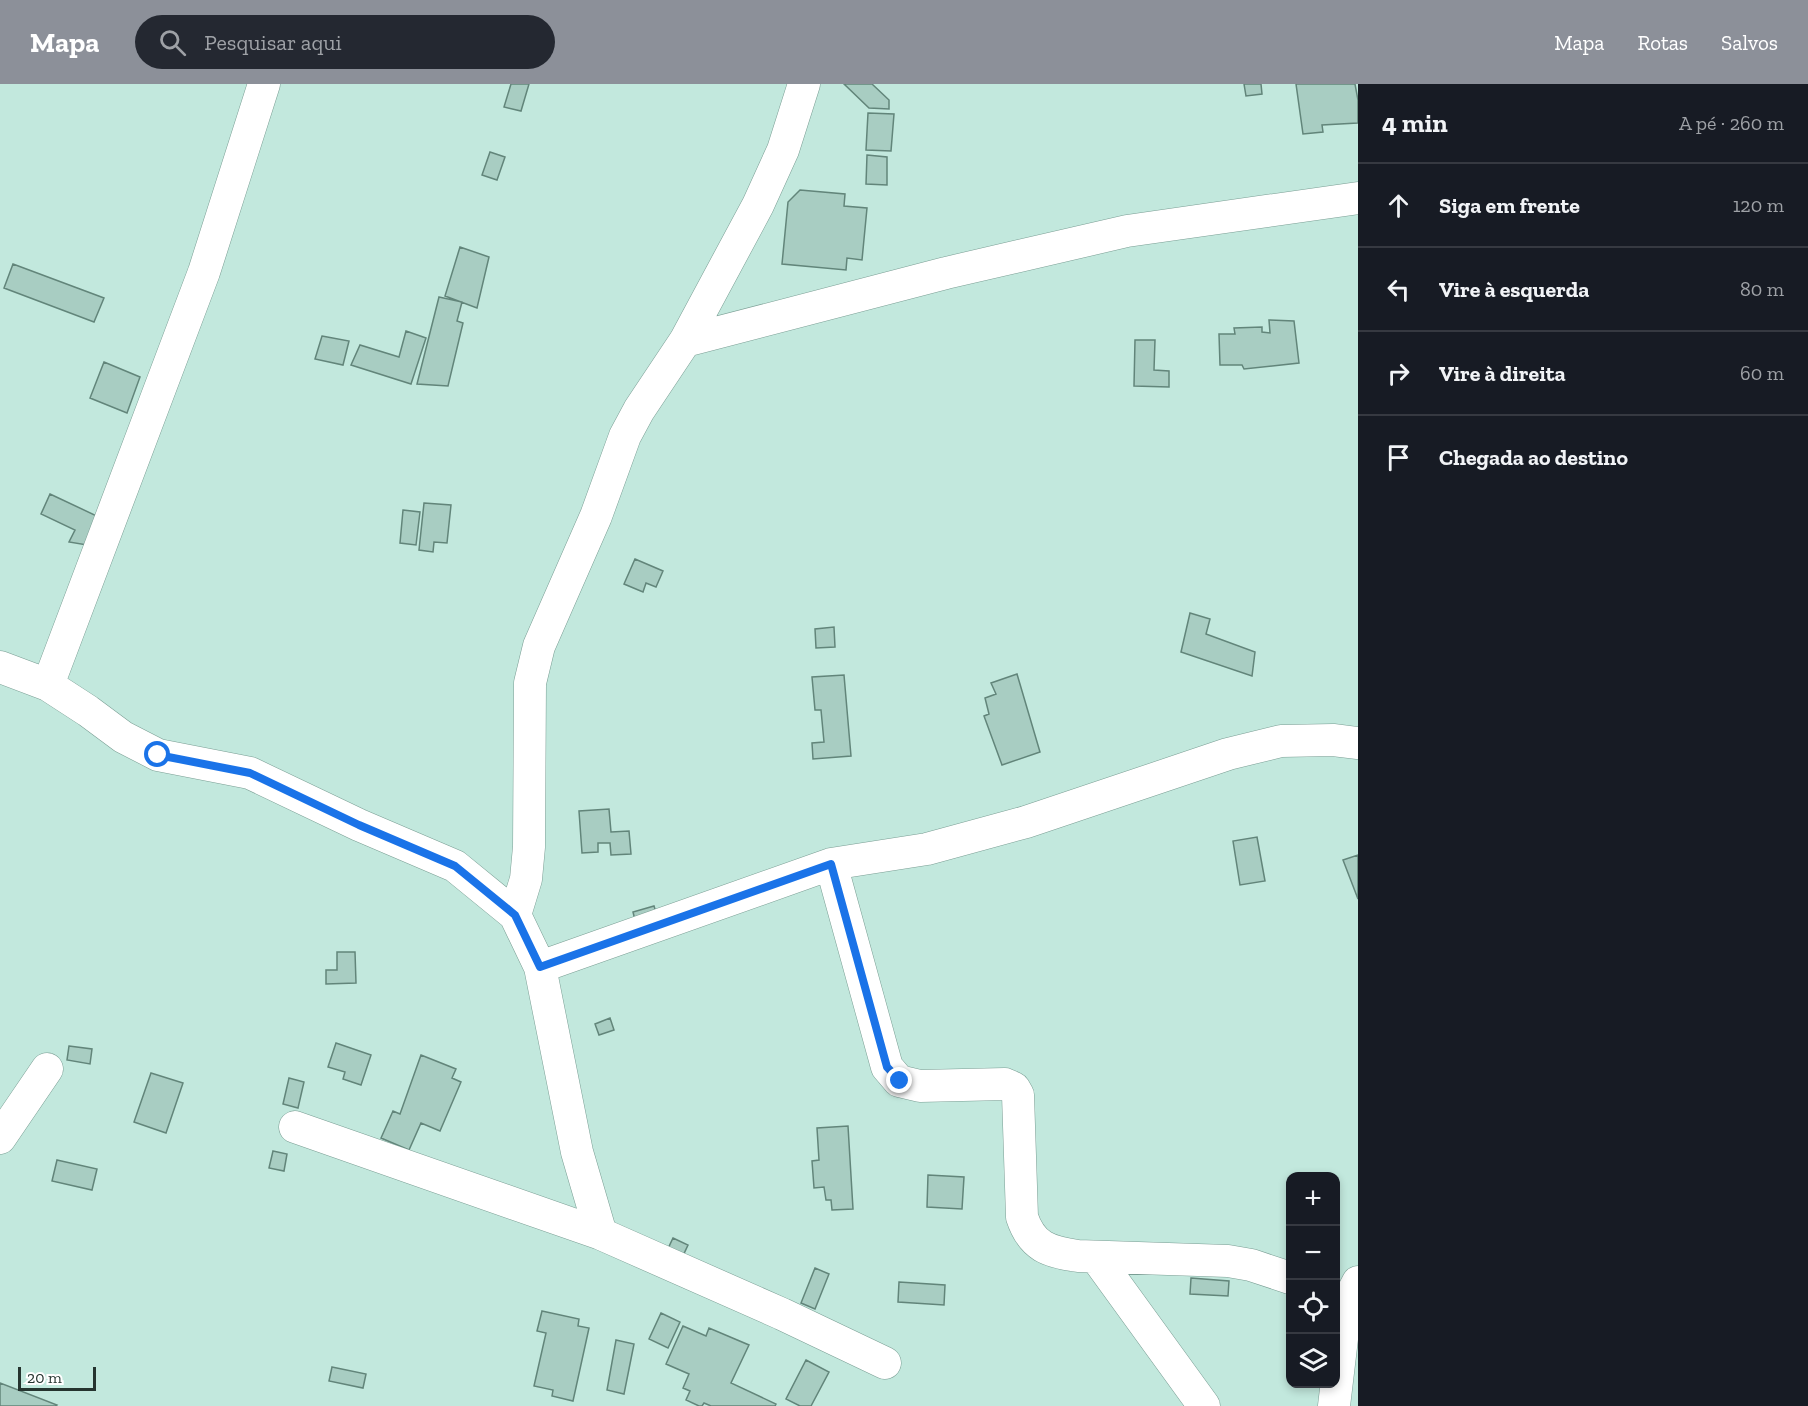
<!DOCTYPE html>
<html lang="pt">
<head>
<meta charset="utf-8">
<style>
	:root { --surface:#171b24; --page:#242831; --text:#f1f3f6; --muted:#9ea1a6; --line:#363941; --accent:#8c9099 }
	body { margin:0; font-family:"Zilla Slab",serif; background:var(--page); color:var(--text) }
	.controls { position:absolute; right:18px; bottom:18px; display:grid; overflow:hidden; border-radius:12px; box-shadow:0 3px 9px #0003 }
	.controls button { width:54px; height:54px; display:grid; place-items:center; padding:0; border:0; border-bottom:2px solid var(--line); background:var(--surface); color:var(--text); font:30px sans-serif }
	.scale { position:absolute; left:18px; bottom:15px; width:78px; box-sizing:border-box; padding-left:6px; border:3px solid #25342f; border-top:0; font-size:16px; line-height:21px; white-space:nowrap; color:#25342f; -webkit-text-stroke:4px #fff; paint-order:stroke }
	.stop { position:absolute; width:18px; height:18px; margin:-14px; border:4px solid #1a73e8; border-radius:50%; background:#fff }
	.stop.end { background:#1a73e8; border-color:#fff; box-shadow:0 2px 6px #0008 }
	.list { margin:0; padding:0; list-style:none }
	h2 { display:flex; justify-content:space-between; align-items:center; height:78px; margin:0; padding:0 24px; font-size:26px }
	h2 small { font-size:20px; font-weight:400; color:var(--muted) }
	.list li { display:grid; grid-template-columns:39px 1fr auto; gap:18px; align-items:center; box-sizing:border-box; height:84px; padding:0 24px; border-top:2px solid var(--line) }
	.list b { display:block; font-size:22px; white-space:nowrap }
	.list em { font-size:20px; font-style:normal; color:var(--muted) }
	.icon { flex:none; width:33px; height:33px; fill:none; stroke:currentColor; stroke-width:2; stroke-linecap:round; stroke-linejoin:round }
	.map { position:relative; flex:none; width:1358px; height:1322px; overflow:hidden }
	header { display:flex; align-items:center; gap:36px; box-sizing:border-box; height:84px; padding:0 30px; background:var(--accent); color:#fff }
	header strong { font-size:28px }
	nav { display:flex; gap:33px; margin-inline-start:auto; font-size:21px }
	.search { width:420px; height:54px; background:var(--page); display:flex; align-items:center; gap:15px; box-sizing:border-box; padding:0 21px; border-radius:33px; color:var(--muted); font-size:22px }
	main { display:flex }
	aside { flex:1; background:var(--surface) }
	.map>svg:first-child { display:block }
	.building { fill:#a8cdc2; stroke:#62857a; stroke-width:1.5 }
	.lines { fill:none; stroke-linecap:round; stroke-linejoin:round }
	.minor-casing { stroke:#7a9e94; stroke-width:33 }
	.minor { stroke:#fff; stroke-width:32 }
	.route { stroke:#1a73e8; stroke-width:8 }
</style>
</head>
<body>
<header>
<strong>Mapa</strong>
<div class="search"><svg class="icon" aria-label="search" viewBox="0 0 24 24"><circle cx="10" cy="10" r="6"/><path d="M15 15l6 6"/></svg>Pesquisar aqui</div>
<nav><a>Mapa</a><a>Rotas</a><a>Salvos</a></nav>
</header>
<main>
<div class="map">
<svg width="1358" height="1322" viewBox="0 0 1358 1322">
	<rect width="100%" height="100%" fill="#c2e8dd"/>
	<path class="building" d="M511 0H529L521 27 504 23Z
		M844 0H872L889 16V25L869 24Z
		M1244 0H1261L1262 10 1246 12Z
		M1296 0H1355L1358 16V39L1322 41 1323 48 1303 50Z
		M868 29 894 30 891 67 866 66Z
		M490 68 505 73 497 96 482 91Z
		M867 71 887 73V101L866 100Z
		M800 106 845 110 844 122 867 124 862 176 847 174 846 186 782 180 788 118Z
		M460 163 489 173 477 224 445 212Z
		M13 180 104 214 94 238 4 204Z
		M439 213 462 218 457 237 463 239 448 302 417 300Z
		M1269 236 1294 237 1299 279 1244 285 1242 281H1220L1219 250H1235L1234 244 1262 243V248L1270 249Z
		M406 247 426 254 411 300 351 281 360 261 399 273Z
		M322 252 349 257 343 281 315 275Z
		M1135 256H1155L1154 286 1169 287V303L1134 302Z
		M104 278 140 293 127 329 90 314Z
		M50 410 101 434 87 461 69 458 75 446 41 430Z
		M424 419 451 421 447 459 434 458 433 468 419 466Z
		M403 426 420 428 416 461 400 459Z
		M635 475 663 487 656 503 646 499 643 508 624 500Z
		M1190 529 1210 535 1206 550 1255 568 1252 592 1181 568Z
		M834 543 835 563 816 564 815 545Z
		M1017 590 1040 668 1002 681 984 632 989 630 985 614 996 610 991 599Z
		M844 591 851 672 813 675 812 659 824 658 821 626H815L812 593Z
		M609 725 611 748 629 747 631 770 611 771 610 759H598V768L582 769 579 727Z
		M1257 753 1265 797 1240 801 1233 757Z
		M1358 771V815L1343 776Z
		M654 822 658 835 636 840 633 828Z
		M337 868H355L356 899 326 900V886H337Z
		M610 934 614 946 599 951 595 940Z
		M336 959 371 971 361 1001 343 995 345 988 328 983Z
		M69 962 92 965 90 980 67 976Z
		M421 971 456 985 452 994 461 998 440 1047 421 1039 409 1066 381 1054 393 1027 400 1030Z
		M151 989 183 999 166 1049 134 1038Z
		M289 994 304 998 298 1024 283 1020Z
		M848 1042 853 1125 832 1126 831 1116H826L824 1103 814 1104 812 1077 819 1076 817 1044Z
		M273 1067 287 1070 284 1087 269 1084Z
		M57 1076 97 1085 92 1106 52 1097Z
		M928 1091 964 1093 962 1125 927 1123Z
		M673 1154 688 1161 680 1178 665 1171Z
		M815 1184 829 1190 815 1225 801 1219Z
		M1191 1194 1229 1197 1228 1212 1190 1210Z
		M899 1198 945 1201 944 1221 898 1218Z
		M542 1227 579 1235 578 1242 589 1244 573 1317 552 1312 553 1306 534 1302 546 1249 537 1247Z
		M661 1229 680 1238 668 1264 649 1255Z
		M683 1242 706 1252 709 1244 749 1261 731 1299 776 1320 775 1322H711L704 1319 702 1322H699L686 1316 690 1307 683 1304 689 1290 666 1280Z
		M616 1256 634 1260 624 1310 607 1306Z
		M806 1276 829 1288 811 1322H800L786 1315Z
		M332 1283 366 1290 363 1304 329 1297Z
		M0 1299 57 1321 56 1322H0Z"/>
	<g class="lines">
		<g class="minor-casing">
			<path id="minor" d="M685 257 946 189 1127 147 1358 114
				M0 583 48 601 88 627 123 653 158 671 250 689 359 741 455 782 515 831 540 883 577 1068 601 1150 782 1230 885 1279
				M48 601 204 188 264 0
				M831 780 887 983 899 997 920 1002 1005 1000 1014 1004 1018 1011 1022 1133C1032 1163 1049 1168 1078 1172L1228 1177 1251 1181 1290 1194
				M515 831 526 795 529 763 530 599 539 562 596 432 625 352 639 326 685 257 758 121 783 66 804 0
				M540 883 831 780 927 765 1026 738 1228 670 1281 657 1333 656 1358 659
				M295 1043 601 1150
				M0 1054 47 985
				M1096 1173 1204 1322
				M1334 1322 1346 1221 1358 1198"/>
		</g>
		<use href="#minor" class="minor"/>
	</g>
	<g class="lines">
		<path class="route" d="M158 671 250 689 359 741 455 782 515 831 540 883 831 780 887 983 900 997"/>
	</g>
</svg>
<div class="controls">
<button>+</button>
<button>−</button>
<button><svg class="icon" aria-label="locate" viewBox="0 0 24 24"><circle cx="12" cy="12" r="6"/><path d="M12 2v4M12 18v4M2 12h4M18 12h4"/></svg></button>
<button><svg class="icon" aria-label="layers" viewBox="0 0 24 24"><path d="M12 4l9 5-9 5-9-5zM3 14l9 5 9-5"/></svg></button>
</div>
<div class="scale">20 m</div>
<div class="stop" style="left:158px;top:671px"></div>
<div class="stop end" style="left:900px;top:997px"></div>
</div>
<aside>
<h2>4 min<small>A pé · 260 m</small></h2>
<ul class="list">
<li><svg class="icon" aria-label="ahead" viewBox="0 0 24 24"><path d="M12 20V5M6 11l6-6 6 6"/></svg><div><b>Siga em frente</b></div><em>120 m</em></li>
<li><svg class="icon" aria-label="left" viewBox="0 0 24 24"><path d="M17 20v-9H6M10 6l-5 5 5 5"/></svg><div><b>Vire à esquerda</b></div><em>80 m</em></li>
<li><svg class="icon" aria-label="right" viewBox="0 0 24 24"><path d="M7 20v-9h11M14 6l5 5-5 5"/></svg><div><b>Vire à direita</b></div><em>60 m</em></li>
<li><svg class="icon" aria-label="arrive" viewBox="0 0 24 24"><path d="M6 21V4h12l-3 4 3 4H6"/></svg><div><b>Chegada ao destino</b></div></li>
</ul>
</aside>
</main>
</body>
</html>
